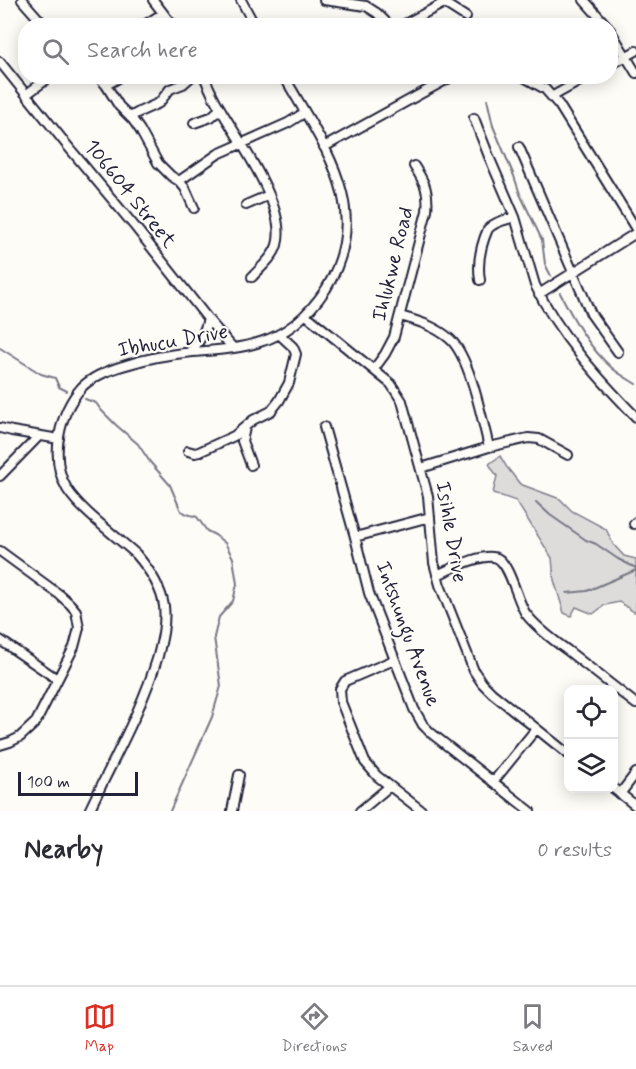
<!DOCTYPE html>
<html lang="en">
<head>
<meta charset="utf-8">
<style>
	:root { --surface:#fff; --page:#f7f7f7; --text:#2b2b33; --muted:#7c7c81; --line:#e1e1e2; --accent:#d93025 }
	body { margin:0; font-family:Mynerve,sans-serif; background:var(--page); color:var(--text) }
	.controls { position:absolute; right:18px; bottom:18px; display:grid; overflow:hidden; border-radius:12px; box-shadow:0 3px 15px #0003 }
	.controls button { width:54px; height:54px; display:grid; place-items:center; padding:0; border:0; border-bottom:2px solid var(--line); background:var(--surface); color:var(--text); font:30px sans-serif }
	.scale { position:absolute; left:18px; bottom:15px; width:120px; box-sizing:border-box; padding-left:6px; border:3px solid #22223b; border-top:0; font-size:16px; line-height:21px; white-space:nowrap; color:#22223b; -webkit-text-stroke:4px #fdfcf7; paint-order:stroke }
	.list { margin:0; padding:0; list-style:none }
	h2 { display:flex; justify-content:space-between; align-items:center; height:78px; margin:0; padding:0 24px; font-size:26px }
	h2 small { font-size:20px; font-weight:400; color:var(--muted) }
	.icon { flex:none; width:33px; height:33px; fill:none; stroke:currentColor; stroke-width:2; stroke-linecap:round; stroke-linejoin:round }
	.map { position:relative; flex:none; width:636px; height:811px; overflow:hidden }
	.search { position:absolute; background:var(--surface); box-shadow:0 3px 15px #0003; left:18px; right:18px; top:18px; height:66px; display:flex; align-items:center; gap:15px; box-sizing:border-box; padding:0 21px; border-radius:24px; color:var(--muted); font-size:22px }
	.sheet { height:174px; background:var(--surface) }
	nav { display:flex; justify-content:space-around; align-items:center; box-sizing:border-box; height:84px; border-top:2px solid var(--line); background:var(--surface); font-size:16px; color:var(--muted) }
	nav a { display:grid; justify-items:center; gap:3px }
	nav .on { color:var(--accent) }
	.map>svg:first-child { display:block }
	.green { fill:#dddcdb; stroke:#807f8b; stroke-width:1.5 }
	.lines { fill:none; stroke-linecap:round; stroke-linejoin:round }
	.stream { stroke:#787885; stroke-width:2 }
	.street-casing { stroke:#22223b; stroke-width:12 }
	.street { stroke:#fdfcf7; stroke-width:8 }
	.labels { text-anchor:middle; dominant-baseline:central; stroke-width:4.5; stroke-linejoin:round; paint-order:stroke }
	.street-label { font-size:21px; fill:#22223b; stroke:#fdfcf7 }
</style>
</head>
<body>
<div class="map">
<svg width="636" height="811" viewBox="0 0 636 811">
	<rect width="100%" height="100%" fill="#fdfcf7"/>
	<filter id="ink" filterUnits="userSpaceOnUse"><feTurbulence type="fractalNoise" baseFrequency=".0167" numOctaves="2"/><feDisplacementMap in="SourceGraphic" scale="12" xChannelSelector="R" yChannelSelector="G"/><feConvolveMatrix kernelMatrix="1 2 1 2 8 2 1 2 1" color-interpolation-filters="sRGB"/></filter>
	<g filter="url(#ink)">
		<path class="green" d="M500 456 506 466 520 484 560 499 572 511 606 529 613 544 624 556 636 559V612H634L619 602 605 605 593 614 576 607 571 616 564 613 554 580 552 558 516 501 493 493 497 476 489 464Z"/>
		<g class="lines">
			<path class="stream" d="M487 99 493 126 514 176 520 194 542 240 545 264 551 276
				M560 293C574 320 589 348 612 368 619 374 628 379 636 384
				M0 348 41 374 55 378 59 387 67 391
				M85 399 96 403 101 410 116 425 138 444 150 462 170 485 181 511 187 514 197 517 207 531 215 535 225 543 233 558 237 584 233 601 219 617 214 637 221 686 212 717 170 811
				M536 502 550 515 586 540 596 544 618 559 636 568
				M567 593 587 591 636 570"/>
			<g class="street-casing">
				<path id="street" d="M22 0 45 26
					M153 0 173 26
					M241 0 255 26
					M324 0 366 6 377 13 390 26
					M584 0 607 26
					M444 3 466 17
					M143 26 163 13
					M401 26 444 3V0
					M610 30 636 73
					M0 62 66 144 136 228 212 324 233 348
					M610 65 636 51
					M98 76 106 85 119 106 133 120 140 130 158 163 171 176 179 181 185 188 194 208
					M204 76C209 88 214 99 221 110 239 141 288 208 277 245 274 257 260 268 252 277
					M522 76 545 89 559 105 636 229
					M106 85 117 79
					M27 94 51 76
					M553 96 589 76
					M130 117 139 112 159 103 170 89 183 84 192 76
					M474 118 490 159 515 217 535 285C559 335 598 378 636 417
					M194 123 211 117 220 109
					M324 147 453 76
					M519 147 591 314 618 352
					M179 181 218 154 288 123 304 113
					M246 205 269 195
					M480 280C477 262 481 245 488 229 495 221 506 220 515 217
					M539 294 636 233
					M306 315 391 384 402 401 428 496 434 563 440 585 474 671 482 683 492 693 568 754
					M400 316C418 321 435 326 450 339 470 357 482 419 489 447
					M189 352C200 343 204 333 208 319
					M374 369 385 354 394 337 427 211C429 191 425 183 414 166
					M324 427 355 537 369 593 414 709 423 725 431 733 530 811
					M0 428 12 431 59 439
					M245 428 242 441 251 465
					M188 451 195 453 199 452 234 436 253 420 271 411 279 401 289 383 296 354 293 347 279 334
					M421 468 489 447 528 438 539 439 568 455
					M0 476 39 436
					M634 524 636 522
					M355 537 430 517
					M0 551 60 595 70 604 76 611 79 628 74 647 36 722 20 737 10 742 0 745
					M437 575C451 569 483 552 497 558 510 564 517 601 526 614 537 628 553 640 567 650 590 668 613 686 636 704
					M0 640 57 679
					M394 660 345 681 340 689 341 702 365 762 377 776 422 811
					M493 782 536 729
					M613 788 636 806
					M620 794 636 773
					M89 811C113 760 142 710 158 656 162 640 166 623 164 606 161 587 149 569 136 554 116 536 81 511 67 489 49 458 59 413 82 387 93 376 112 369 126 365 148 358 171 354 193 352 216 350 239 349 260 342 288 334 310 313 326 289 375 209 323 146 284 76
					M232 811 239 775
					M360 811 390 786"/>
			</g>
			<use href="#street" class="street"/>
		</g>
	</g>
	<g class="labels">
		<g class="street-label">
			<text transform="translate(130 194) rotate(51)">106604 Street</text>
			<text transform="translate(393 264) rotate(-76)">Ihlukwe Road</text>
			<text transform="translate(173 341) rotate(-10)">Ibhucu Drive</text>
			<text transform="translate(451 532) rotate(80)">Isihle Drive</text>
			<text transform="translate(408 634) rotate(70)">Intshungu Avenue</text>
		</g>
	</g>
</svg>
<div class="controls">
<button><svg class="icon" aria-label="locate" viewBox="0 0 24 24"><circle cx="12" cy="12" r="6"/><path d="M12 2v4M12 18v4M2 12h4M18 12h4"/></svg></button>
<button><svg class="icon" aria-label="layers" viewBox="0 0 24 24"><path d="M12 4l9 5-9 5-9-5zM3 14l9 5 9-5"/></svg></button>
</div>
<div class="scale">100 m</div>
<div class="search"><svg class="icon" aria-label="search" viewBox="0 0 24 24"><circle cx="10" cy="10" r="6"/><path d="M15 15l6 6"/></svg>Search here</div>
</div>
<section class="sheet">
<h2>Nearby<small>0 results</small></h2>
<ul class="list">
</ul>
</section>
<nav>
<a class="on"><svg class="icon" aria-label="map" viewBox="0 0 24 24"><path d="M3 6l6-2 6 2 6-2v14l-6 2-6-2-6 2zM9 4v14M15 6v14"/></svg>Map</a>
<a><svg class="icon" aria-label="directions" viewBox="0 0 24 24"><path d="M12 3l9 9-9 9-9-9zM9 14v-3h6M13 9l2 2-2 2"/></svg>Directions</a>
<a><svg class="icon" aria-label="saved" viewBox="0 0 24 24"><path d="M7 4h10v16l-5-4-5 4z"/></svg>Saved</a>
</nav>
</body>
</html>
